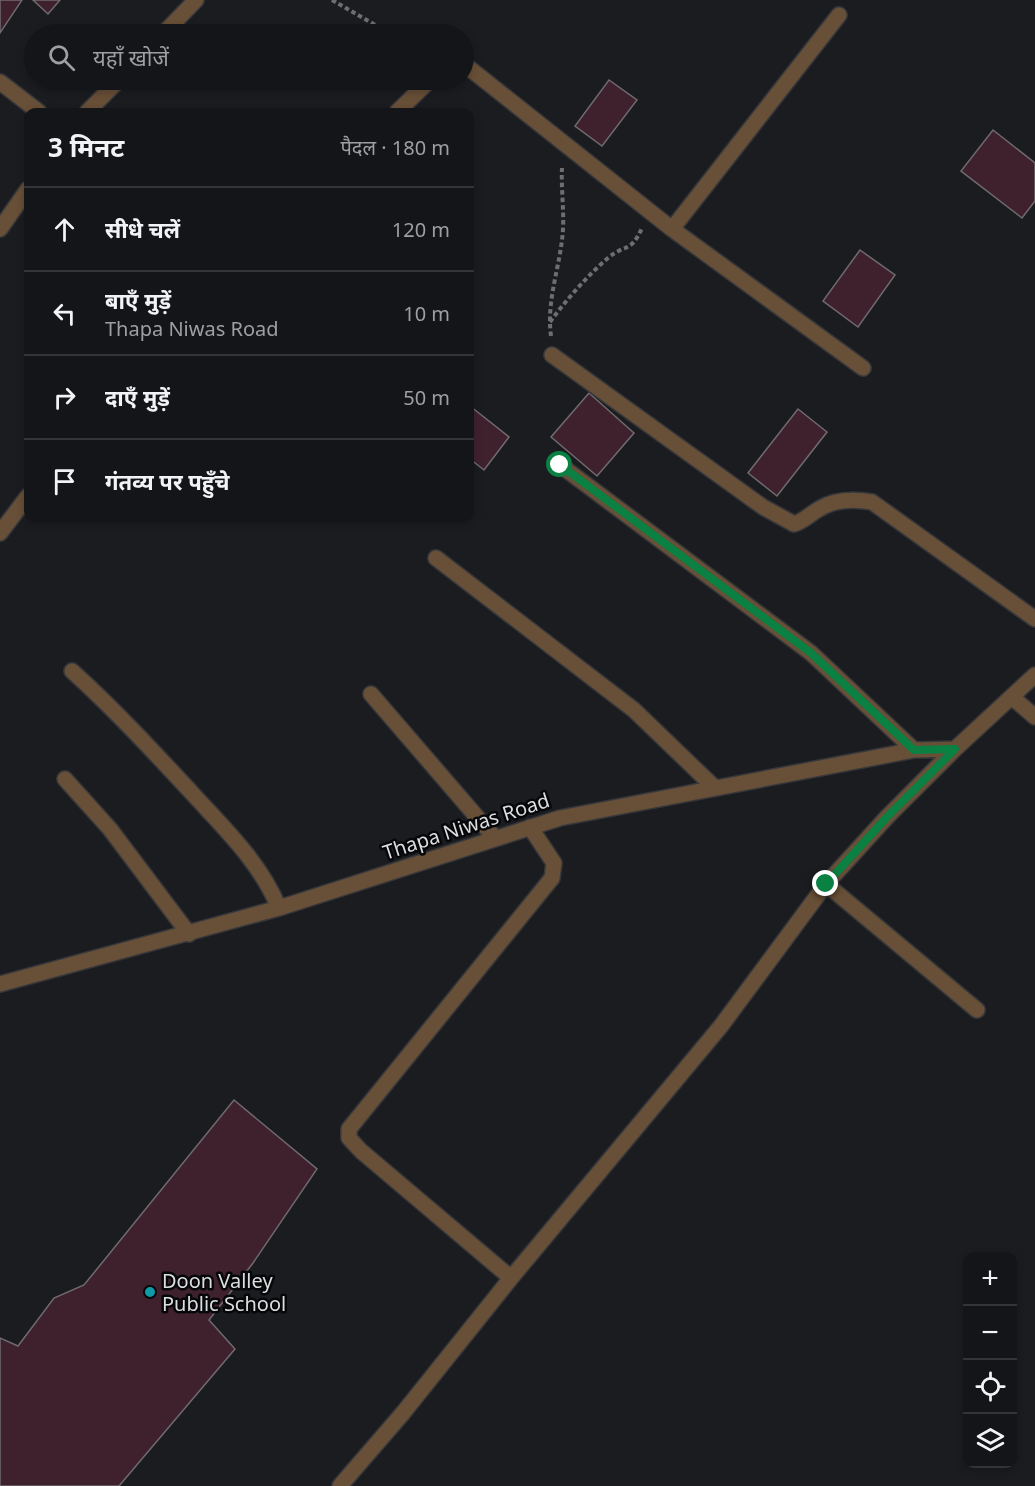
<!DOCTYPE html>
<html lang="hi">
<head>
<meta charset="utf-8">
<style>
	:root { --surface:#141518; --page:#212225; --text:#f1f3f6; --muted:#9d9fa2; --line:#333437 }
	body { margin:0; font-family:"Noto Sans","Noto Sans Devanagari",sans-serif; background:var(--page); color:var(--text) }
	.controls { position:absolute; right:18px; bottom:18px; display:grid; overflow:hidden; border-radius:12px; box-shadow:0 3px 9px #0003 }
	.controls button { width:54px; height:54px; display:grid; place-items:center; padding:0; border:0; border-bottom:2px solid var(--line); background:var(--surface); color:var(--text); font:30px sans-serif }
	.stop { position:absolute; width:18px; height:18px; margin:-14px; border:4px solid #0b8043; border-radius:50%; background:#fff }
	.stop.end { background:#0b8043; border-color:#fff; box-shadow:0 2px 6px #0008 }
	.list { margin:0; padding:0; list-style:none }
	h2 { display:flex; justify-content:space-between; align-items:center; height:78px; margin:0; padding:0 24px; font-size:26px }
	h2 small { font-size:20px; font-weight:400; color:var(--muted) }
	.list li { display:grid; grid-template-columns:39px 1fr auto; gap:18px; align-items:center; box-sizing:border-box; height:84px; padding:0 24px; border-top:2px solid var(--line) }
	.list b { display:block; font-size:22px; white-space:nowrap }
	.list p { margin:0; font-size:20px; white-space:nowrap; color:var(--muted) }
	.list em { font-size:20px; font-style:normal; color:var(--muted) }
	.icon { flex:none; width:33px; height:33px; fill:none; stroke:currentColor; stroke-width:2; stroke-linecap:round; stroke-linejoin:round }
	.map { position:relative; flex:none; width:1035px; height:1486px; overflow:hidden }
	.search { position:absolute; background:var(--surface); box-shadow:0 3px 9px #0003; left:24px; top:24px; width:450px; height:66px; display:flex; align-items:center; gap:15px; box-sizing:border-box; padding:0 21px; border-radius:33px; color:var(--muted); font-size:22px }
	.panel { position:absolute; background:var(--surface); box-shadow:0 3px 9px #0003; left:24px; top:108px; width:450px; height:414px; border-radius:12px }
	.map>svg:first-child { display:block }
	.building { fill:#3f212e; stroke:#706b6d; stroke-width:1.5 }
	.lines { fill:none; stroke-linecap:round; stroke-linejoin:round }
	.minor-casing { stroke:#36373b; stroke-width:18 }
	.path { stroke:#6d6e72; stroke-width:4; stroke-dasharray:4.5 3; stroke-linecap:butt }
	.minor { stroke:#684f37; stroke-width:15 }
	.route { stroke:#0b8043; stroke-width:8 }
	.culture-dot { fill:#0f9aa8; stroke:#060708; stroke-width:2 }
	.labels { text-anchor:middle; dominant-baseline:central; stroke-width:5; stroke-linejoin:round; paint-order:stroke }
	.street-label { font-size:20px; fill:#dcdde0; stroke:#060708 }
	.poi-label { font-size:20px; fill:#dcdde0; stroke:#060708; text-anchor:start }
</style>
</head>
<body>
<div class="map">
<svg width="1035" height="1486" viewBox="0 0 1035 1486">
	<rect width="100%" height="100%" fill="#1b1c20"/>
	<path class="building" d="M0 0H22L0 33Z
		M33 0H60L48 14Z
		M609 80 637 100 602 146 575 126Z
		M993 130 1035 163V201L1022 218 961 171Z
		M860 250 895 275 858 327 823 301Z
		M589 393 634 433 597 476 551 437Z
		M470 406 509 437 484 470 470 459Z
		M798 409 827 432 777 496 748 473Z
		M234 1100 317 1169 253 1263 209 1320 235 1349 119 1486H0V1338L18 1346 54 1298 84 1285Z"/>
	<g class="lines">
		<g class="minor-casing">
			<path id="minor" d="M163 34 196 0
				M464 64 672 229 863 368
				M0 82 39 112
				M87 112 119 80
				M397 112 430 80
				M0 229 28 189
				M672 229 839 15
				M552 355 763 507 794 524C804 521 810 514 819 509 835 499 854 499 872 502L1035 619
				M560 465 811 653 914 750
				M0 533 28 496
				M436 558 634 710 715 788
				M72 671C114 709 152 750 191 792 224 828 260 862 279 908
				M371 694 495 838
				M1013 698 1035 717
				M65 779 110 829 189 934
				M826 884 977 1010
				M0 984 279 908 560 818 914 750 955 749
				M511 1278 361 1151 349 1138V1129L552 878 554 863 530 827
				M340 1486 403 1413 511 1278 721 1026 826 884 887 817 955 749 1035 675"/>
		</g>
		<path class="path" d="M332 0 384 30 440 32 447 34
			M550 322C567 299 587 276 608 258 626 243 630 254 642 228
			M551 336C546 299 561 265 563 229 564 209 561 188 562 168"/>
		<use href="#minor" class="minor"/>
	</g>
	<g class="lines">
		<path class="route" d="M560 465 811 653 914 750 955 749 887 817 826 884"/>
	</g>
	<circle class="culture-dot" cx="150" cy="1292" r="6"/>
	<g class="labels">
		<g class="street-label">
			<text transform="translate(466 826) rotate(-18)">Thapa Niwas Road</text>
		</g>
		<g class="poi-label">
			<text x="162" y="1280">Doon Valley<tspan x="162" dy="23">Public School</tspan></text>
		</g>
	</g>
</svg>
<div class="controls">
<button>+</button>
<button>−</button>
<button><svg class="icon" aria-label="locate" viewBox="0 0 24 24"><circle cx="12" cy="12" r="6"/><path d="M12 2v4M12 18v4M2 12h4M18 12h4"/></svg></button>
<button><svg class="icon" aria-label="layers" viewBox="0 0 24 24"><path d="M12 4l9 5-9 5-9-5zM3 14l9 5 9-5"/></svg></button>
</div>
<div class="stop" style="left:560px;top:465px"></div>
<div class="stop end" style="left:826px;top:884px"></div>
<div class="search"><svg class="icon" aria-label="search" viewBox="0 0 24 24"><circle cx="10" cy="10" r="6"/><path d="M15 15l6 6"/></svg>यहाँ खोजें</div>
<section class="panel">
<h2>3 मिनट<small>पैदल · 180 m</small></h2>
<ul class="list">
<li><svg class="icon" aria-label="ahead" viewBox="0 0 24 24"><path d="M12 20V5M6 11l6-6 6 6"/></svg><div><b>सीधे चलें</b></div><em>120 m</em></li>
<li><svg class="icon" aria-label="left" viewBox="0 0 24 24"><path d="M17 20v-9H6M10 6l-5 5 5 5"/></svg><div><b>बाएँ मुड़ें</b><p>Thapa Niwas Road</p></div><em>10 m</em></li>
<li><svg class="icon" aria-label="right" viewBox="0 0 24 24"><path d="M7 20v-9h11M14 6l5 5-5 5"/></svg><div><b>दाएँ मुड़ें</b></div><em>50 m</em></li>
<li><svg class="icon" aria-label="arrive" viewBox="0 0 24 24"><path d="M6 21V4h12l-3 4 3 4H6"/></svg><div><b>गंतव्य पर पहुँचे</b></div></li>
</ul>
</section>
</div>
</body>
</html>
